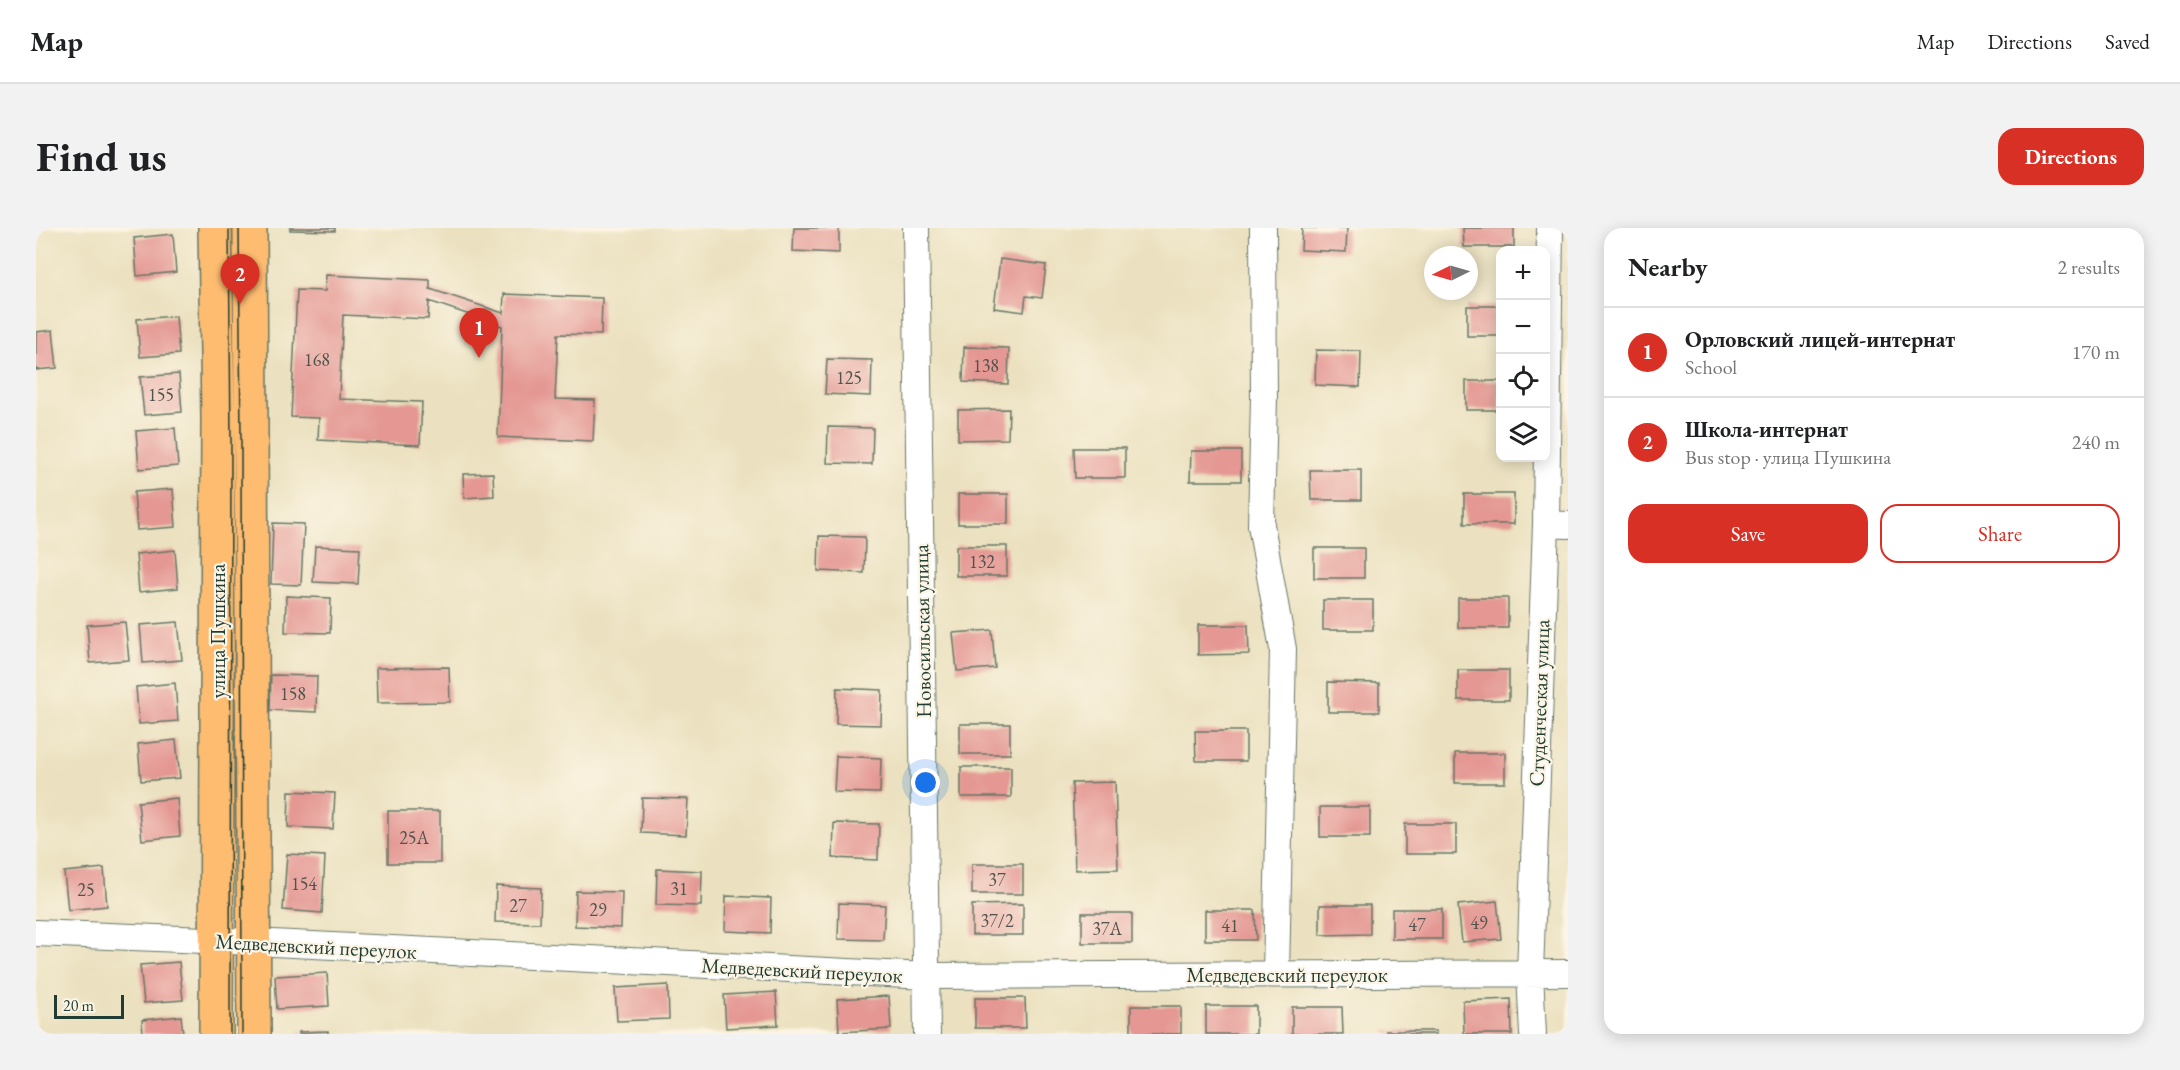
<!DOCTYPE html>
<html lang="en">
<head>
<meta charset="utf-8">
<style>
	:root { --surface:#fff; --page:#f2f2f2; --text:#202124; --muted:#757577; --line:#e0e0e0; --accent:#d93025 }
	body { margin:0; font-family:"EB Garamond",serif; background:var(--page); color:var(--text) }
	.controls { position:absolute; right:18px; top:18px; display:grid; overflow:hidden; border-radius:12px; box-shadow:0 3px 15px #0003 }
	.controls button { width:54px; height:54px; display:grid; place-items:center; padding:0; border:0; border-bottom:2px solid var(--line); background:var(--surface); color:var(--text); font:30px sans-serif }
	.compass { position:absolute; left:1388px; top:18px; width:54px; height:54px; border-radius:50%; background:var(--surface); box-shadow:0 3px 15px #0003; rotate:265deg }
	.scale { position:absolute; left:18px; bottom:15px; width:70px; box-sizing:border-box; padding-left:6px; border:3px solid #1f3d34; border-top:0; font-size:16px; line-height:21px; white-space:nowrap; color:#1f3d34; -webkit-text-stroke:4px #fcf5e5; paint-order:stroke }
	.you { position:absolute; left:890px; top:555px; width:21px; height:21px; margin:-15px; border:4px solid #fff; border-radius:50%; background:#1a73e8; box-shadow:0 0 0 9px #1a73e833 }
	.badge { display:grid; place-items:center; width:39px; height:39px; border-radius:50%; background:var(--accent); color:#fff; font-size:20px; font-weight:700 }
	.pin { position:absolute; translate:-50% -50px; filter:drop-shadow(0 2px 3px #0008) }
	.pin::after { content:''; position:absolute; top:32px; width:21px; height:18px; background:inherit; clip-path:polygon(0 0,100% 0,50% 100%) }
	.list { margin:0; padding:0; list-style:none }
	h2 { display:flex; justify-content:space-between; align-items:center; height:78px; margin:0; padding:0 24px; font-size:26px }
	h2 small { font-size:20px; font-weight:400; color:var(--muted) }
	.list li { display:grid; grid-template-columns:39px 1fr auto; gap:18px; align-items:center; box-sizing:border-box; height:90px; padding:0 24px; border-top:2px solid var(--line) }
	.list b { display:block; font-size:22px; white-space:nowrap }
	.list p { margin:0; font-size:20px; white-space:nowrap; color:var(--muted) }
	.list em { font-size:20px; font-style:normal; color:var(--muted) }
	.actions { display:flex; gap:12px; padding:18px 24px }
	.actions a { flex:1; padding:14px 0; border:2px solid var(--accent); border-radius:18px; text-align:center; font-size:21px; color:var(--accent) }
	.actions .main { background:var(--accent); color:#fff }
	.icon { flex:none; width:33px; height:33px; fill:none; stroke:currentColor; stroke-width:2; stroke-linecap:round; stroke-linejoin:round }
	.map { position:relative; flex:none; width:1532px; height:806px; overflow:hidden; border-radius:18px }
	header { display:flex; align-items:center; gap:36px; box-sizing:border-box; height:84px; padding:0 30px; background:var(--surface); border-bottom:2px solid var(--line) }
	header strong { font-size:28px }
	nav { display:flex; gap:33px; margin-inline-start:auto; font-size:21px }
	.intro { display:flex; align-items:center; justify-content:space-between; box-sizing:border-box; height:144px; padding:0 36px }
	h1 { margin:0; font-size:42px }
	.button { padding:15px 27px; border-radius:18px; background:var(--accent); color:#fff; font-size:21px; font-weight:700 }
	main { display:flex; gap:36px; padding:0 36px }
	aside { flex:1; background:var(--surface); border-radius:18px; box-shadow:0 3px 15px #0003 }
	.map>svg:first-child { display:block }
	.building { fill:#e49793 }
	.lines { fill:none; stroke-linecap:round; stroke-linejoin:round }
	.minor-casing { stroke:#667665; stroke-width:28 }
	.major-casing { stroke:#667665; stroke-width:36 }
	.minor { stroke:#fff; stroke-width:26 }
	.major { stroke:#febc70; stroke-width:33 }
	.tram { stroke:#1f3d34; stroke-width:1.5 }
	.labels { text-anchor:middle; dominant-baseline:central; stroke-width:4.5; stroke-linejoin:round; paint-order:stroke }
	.number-label { font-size:18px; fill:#50544c }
	.street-label { font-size:21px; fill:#1f3d34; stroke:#fcf5e5 }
</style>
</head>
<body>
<header>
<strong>Map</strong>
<nav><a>Map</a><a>Directions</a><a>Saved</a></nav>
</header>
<div class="intro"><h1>Find us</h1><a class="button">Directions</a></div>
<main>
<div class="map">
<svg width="1532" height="806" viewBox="0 0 1532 806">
	<rect width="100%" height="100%" fill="#fcf5e5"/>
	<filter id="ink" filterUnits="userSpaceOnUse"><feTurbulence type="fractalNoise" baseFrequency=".0167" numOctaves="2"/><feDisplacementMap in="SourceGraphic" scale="12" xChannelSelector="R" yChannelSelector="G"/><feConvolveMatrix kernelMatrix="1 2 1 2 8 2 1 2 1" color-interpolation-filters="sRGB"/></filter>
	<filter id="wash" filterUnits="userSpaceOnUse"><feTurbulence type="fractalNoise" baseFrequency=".008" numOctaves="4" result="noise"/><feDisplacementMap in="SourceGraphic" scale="24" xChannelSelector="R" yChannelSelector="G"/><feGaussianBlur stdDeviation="1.35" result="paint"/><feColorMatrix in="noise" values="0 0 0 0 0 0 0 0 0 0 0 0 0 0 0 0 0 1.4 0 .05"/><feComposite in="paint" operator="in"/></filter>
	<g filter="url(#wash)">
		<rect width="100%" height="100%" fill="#ebe1c0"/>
		<g id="blocks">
			<path class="building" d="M254 0H299V3L254 2Z
				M758 0H803V25L757 23Z
				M1266 0H1311L1310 24 1265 22Z
				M1427 0H1478V19H1428Z
				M137 6 140 44 101 48 98 10Z
				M964 31 1010 37 1006 70 990 68 988 84 958 80Z
				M290 47 394 52V61L467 85 468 66 566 70 565 107 522 106 519 171 559 172 557 213 462 209 466 98 393 73 392 91 307 87 303 171 386 174 384 217 282 212 283 190 255 189 261 62 289 63Z
				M1431 78H1464V108H1431Z
				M140 88 143 126 104 129 101 91Z
				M17 102 21 140 0 142V104Z
				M928 119 973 120 972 156 927 154Z
				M1280 122 1325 123 1324 159 1279 157Z
				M791 131 836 132 835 168 789 166Z
				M143 146 146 184 108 187 104 149Z
				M1430 153H1464V182H1430Z
				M973 181 972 211 922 212V182Z
				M792 199 837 200 836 236 791 235Z
				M139 200 142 238 103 241 100 203Z
				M1038 220H1089V250H1039Z
				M1155 223H1205V253H1154Z
				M1274 242H1325V272H1275Z
				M457 245 458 268 428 270 427 246Z
				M137 261 140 299 101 302 98 264Z
				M922 266H972V296H922Z
				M1428 266H1478V296H1428Z
				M237 295 268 296 265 357 235 356Z
				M783 308 829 309 828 345 782 343Z
				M279 318 324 320 322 356 277 354Z
				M920 318H971V348H920Z
				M1278 320H1328V350H1278Z
				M139 322 142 360 103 364 100 326Z
				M250 368 295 370 294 405 249 404Z
				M1422 370H1472V400H1422Z
				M1287 372H1337V402H1287Z
				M89 394 93 432 54 435 51 397Z
				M142 394 146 432 107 435 104 397Z
				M1162 397H1212L1213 426 1162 427Z
				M956 402 959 440 921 443 917 405Z
				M413 439 414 474 341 475 340 440Z
				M1422 442H1473V472H1422Z
				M235 447 281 448 280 484 234 482Z
				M1292 454 1343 455V484H1292Z
				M139 455 142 493 103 496 100 459Z
				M801 460 846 462 845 497 800 496Z
				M924 496H974V526H924Z
				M1159 503H1210V533H1160Z
				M140 512 144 550 105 553 102 516Z
				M1419 525H1469V555H1419Z
				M800 528 845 530 844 565 798 564Z
				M925 539H975V569H925Z
				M1079 554 1082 641 1039 642 1036 555Z
				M253 563 299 565 297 601 252 599Z
				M141 570 144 608 106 612 102 574Z
				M606 570 652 571 650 607 605 605Z
				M1284 579H1334V609H1284Z
				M352 583H404V635H352Z
				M798 595 843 596 842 632 797 630Z
				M1369 596H1420V626H1369Z
				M251 626 289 628 286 685 247 682Z
				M936 636H987V666H936Z
				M68 640 71 678 32 682 28 644Z
				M621 641 666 643 665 678 620 677Z
				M460 658 505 660 504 695 459 694Z
				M540 663 586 664 585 700 539 698Z
				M690 668 735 670 734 705 689 703Z
				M1461 673 1465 711 1426 714 1422 677Z
				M803 675 849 677 847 712 802 711Z
				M987 676V707H936V677Z
				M1284 677H1334V706L1284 707Z
				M1356 681H1406V711H1356Z
				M1169 682H1219L1220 712H1169Z
				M1046 685H1096V715H1046Z
				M143 734 147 772 108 775 104 737Z
				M291 745 293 778 241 781 239 748Z
				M632 757 633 791 581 793 579 760Z
				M740 764 742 797 690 800 688 767Z
				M853 768 855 801 803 804 801 771Z
				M939 770H989L990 800H939Z
				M1475 771 1476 806H1428L1427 773Z
				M1095 778H1145V806H1095Z
				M1170 778H1220V806H1170Z
				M1256 779H1306L1307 806H1256Z
				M145 788 147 806H107L106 792Z
				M292 803V806H263V804Z
				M1350 803H1400V806H1350Z"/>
		</g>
	</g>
	<g filter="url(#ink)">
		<use href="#blocks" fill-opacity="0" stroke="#667665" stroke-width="1.5"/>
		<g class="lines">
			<g class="minor-casing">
				<path id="minor" d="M880 0 891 806
					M1227 0 1228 169 1225 297 1247 421 1240 746
					M1510 296 1532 297
					M0 705 217 714 891 748 1532 745
					M1497 806 1494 745 1510 296 1514 0"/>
			</g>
			<g class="major-casing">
				<path id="major" d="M179 0 182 188 180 806
					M214 0 218 806"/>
			</g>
			<use href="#minor" class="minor"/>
			<use href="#major" class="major"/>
			<path class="tram" d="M193 0 195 211 194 806
				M203 0 205 209 206 806"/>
		</g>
	</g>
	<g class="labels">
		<g class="number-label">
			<text x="281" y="131">168</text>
			<text x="950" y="137">138</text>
			<text x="813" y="149">125</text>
			<text x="125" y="166">155</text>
			<text x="946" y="333">132</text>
			<text x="257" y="465">158</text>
			<text x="378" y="609">25А</text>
			<text x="961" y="651">37</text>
			<text x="268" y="655">154</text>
			<text x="643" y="660">31</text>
			<text x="50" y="661">25</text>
			<text x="482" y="677">27</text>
			<text x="562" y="681">29</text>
			<text x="961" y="692">37/2</text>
			<text x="1443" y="694">49</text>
			<text x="1381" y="696">47</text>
			<text x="1194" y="697">41</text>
			<text x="1071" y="700">37А</text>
		</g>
		<g class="street-label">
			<text transform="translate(181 403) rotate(-90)">улица Пушкина</text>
			<text transform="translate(886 403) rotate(-91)">Новосильская улица</text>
			<text transform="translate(1503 475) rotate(-88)">Студенческая улица</text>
			<text transform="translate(280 718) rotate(3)">Медведевский переулок</text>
			<text transform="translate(766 742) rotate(3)">Медведевский переулок</text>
			<text x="1251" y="746">Медведевский переулок</text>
		</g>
	</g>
</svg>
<div class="controls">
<button>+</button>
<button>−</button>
<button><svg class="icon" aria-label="locate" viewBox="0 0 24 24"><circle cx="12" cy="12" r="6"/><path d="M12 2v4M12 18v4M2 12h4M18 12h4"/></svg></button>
<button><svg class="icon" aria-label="layers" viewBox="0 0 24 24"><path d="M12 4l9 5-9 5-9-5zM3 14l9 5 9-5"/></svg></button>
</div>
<svg class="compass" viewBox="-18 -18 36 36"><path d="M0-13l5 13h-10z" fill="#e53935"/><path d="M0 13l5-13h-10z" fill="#757577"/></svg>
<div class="scale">20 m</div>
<div class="you"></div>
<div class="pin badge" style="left:443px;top:130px">1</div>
<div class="pin badge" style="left:204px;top:76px">2</div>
</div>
<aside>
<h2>Nearby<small>2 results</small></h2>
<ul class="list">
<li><span class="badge">1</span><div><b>Орловский лицей-интернат</b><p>School</p></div><em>170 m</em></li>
<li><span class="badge">2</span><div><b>Школа-интернат</b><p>Bus stop · улица Пушкина</p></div><em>240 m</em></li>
</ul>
<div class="actions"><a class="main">Save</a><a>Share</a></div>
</aside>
</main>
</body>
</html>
